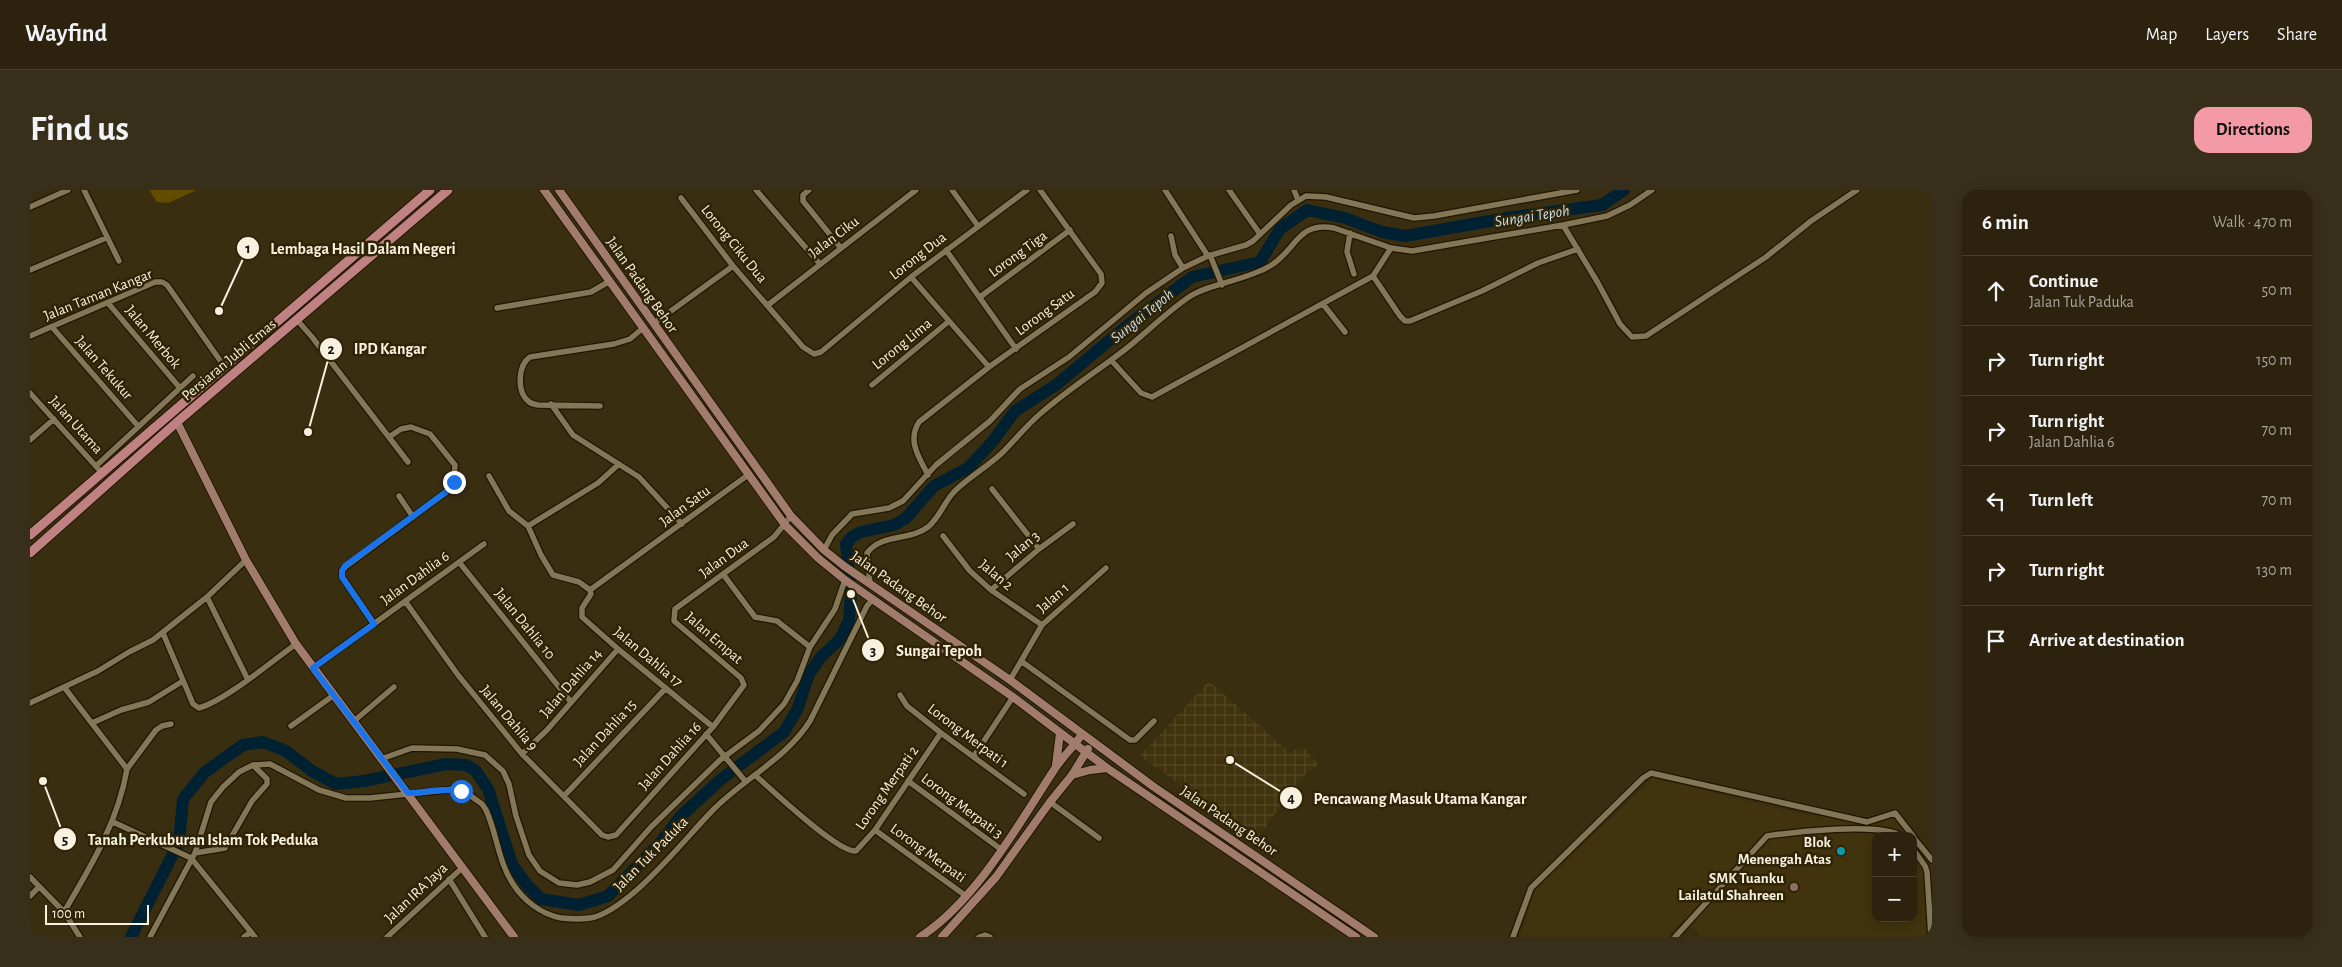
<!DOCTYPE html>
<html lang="en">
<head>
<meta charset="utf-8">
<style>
	:root { --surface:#2c220d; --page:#382f1b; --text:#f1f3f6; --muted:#a6a49d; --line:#483f2e; --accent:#f49aa6 }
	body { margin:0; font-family:"Alegreya Sans",sans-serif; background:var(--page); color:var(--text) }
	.controls { position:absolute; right:15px; bottom:15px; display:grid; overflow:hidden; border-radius:10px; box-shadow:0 2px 12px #0003 }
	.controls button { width:45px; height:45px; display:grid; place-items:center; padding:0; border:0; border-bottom:1px solid var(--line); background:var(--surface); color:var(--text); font:25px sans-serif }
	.scale { position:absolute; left:15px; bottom:12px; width:104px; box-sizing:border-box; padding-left:5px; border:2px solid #f8f1e0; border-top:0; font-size:14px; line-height:18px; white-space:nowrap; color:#f8f1e0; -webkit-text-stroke:4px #302407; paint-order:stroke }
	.stop { position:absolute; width:15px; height:15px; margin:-11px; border:4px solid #1a73e8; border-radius:50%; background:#fff }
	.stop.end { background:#1a73e8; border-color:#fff; box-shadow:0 1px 5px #0008 }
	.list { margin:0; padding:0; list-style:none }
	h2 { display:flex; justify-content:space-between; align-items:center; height:65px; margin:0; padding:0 20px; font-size:21px }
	h2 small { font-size:16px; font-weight:400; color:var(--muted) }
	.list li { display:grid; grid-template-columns:32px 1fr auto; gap:15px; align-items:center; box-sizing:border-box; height:70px; padding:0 20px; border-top:1px solid var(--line) }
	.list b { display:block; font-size:19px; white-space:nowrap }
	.list p { margin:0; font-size:16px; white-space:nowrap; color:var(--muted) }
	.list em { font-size:16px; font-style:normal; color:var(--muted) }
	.icon { flex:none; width:28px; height:28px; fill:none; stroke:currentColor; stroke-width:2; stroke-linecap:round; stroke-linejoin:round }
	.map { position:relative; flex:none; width:1902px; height:747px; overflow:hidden; border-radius:15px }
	header { display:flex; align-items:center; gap:30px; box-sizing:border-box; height:70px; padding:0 25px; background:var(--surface); border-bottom:1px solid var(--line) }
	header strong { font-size:24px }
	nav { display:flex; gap:28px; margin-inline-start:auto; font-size:18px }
	.intro { display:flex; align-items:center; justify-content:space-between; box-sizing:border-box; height:120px; padding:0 30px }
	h1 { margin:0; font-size:35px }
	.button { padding:12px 22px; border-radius:15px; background:var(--accent); color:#111; font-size:18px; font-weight:700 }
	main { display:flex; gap:30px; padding:0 30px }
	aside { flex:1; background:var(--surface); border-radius:15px; box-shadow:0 2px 12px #0003 }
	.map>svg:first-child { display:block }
	.built { fill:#41330d }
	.industrial { fill:url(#industrial-grid) }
	.pitch { fill:#634c00 }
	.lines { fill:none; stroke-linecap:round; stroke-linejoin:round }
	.river { stroke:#002132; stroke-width:12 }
	.street-casing { stroke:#211600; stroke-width:8 }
	.secondary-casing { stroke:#211600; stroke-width:10 }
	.primary-casing { stroke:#211600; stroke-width:11 }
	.street { stroke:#847758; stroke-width:5.5 }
	.secondary { stroke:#a17c6d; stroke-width:8 }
	.primary { stroke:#bf8181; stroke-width:9 }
	.route { stroke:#1a73e8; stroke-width:6 }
	.culture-dot { fill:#0f9aa8; stroke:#302407; stroke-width:2 }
	.education-dot { fill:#8d6e63; stroke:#302407; stroke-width:2 }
	.labels { text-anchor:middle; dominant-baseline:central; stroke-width:5; stroke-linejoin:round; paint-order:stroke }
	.street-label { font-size:15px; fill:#f8f1e0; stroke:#302407 }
	.poi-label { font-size:15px; font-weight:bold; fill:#f8f1e0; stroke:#302407; text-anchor:end }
	.water-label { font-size:16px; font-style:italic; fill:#c8dfed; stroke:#302407 }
	.leader { fill:none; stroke:#f8f1e0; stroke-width:2 }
	.callout-dot { fill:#f8f1e0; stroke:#302407; stroke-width:2 }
	.mark-label { font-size:15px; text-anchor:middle; font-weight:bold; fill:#111 }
	.callout-label { font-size:16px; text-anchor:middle; font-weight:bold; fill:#f8f1e0; stroke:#302407; stroke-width:5; stroke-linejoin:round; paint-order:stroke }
</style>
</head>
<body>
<header>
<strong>Wayfind</strong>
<nav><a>Map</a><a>Layers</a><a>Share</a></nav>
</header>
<div class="intro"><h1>Find us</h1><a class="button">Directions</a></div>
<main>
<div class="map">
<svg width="1902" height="747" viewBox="0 0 1902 747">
	<defs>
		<pattern id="industrial-grid" width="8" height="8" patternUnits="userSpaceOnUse" patternTransform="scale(1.25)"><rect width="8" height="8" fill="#41330d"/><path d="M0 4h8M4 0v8" fill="none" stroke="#544724"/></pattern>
	</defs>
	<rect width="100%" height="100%" fill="#3a2e11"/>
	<path class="built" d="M1623 588 1763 622 1840 635 1863 628 1877 646H1846V728H1883V653L1902 676V747H1672L1653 730 1637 747H1490L1505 701Z"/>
	<path class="industrial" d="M1179 491 1260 563 1272 556 1288 574 1270 589 1227 649 1110 566Z"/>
	<path class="pitch" d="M119 0H167L138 13 127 12Z"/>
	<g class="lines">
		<path class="river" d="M101 747 149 652 153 609 175 582 213 555 233 552 256 561 282 581 306 594 334 591 416 574 436 575 445 580 458 599 482 674 497 695 511 709 549 715 578 706 631 652 651 626 690 590 754 542 768 518 779 484 791 467 810 449 819 430 821 404 816 354 822 347 831 342 864 335 876 328 904 296 938 278 963 251 985 221 1026 195 1093 139 1162 87 1230 72 1250 39 1277 20 1315 28 1352 42 1375 46 1477 28 1572 15 1594 0"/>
		<g class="street-casing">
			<path id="street" d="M54 0 89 71
				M726 0 789 73
				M779 0 773 5V11L810 57
				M922 0 948 36
				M1135 0 1178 66
				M1199 0 1230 44
				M1264 0 1268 10
				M651 8 703 76 773 157 784 164 791 162 881 87 997 0
				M0 17 38 0
				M1533 35 1568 93 1590 134 1602 147 1616 146 1736 67 1781 31 1827 0
				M1320 43 1317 62 1324 84
				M1141 46 1145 65 1153 78
				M1361 58 1343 86 1370 126 1375 131H1380L1452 101 1508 73 1548 59
				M916 60 986 159
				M1180 65 1192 95
				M0 80 76 48
				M881 87 959 177
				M950 107 1040 40
				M78 113 150 198
				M1293 114 1315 142
				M738 115 886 0
				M467 118 561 102 580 91
				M267 130 282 147 378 272
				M623 134 703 76
				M22 137 108 236
				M0 146 125 92H132L137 95 194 176
				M1081 170 1111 203 1122 207 1343 86
				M842 195 918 132
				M0 203 72 283
				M521 214 543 245 609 287 652 334
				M570 216 508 215C504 214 500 214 497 210 487 200 488 175 500 167L584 154 600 149 613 138
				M0 250 24 229
				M66 276 163 186
				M898 285C889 267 877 251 889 232L959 177 1065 102 1072 93 1071 84 1010 0
				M459 286 479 321 498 336 511 365 523 385 549 392 560 400 561 404 552 418V427L588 459 683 537
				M962 299 1009 359
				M369 306 383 327
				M498 336 568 293 589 274
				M913 346 940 381 961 400 1012 435
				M794 360 802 345 822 324 859 318 873 311 906 275 960 231 990 199 1039 167 1116 103 1153 78 1178 66 1216 55 1223 51 1261 15 1276 6 1296 7 1384 28 1404 26 1547 0
				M429 372 541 512
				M693 384 725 427 747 431 780 457
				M840 394 837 363C852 343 880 351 898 337 909 328 914 313 923 303 934 290 959 276 973 262 985 250 996 236 1010 224 1037 200 1069 180 1097 158 1118 141 1137 122 1159 107 1180 93 1215 91 1240 76 1266 61 1267 31 1304 38L1361 58 1382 61 1533 35 1577 26 1600 15 1622 0
				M560 400 718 285
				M961 400 1009 359 1043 334
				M177 407 218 490
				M375 411 428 485 492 564 572 645 578 647 586 645 683 537 714 495 711 488 644 431 645 419 744 347 761 326
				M344 434 312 387V381L315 377 416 302 424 292 425 275 400 244 381 237 371 239 359 247
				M133 443 163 514 169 518C196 510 241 472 266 454
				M991 471 1100 550H1105L1124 531
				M283 478 454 354
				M980 490 1012 435 1076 378
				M34 497 97 579C88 632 61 676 34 722
				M870 505 877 516 911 543 994 604
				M0 513 68 481 99 462 123 450 177 407 216 370
				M324 531 364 497
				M62 533 91 520 119 512 153 491
				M261 536 304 505
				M676 544 716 592
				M492 564 517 540 588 459
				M944 566 983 507
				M351 569 382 558 427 559 455 565 473 581 479 594 486 626 499 665 510 681 529 693 547 695 560 692 583 680 621 637 690 570 729 541 754 514 767 491 780 457 805 419 815 390
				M97 579 126 540 132 536 141 534
				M725 585C741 599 808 663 826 661L845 640 911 543
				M878 591 972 660
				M534 606 635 499
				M1020 612 1069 648
				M83 632 161 668 225 747
				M845 640 936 706
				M1883 647 1902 670
				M1883 659 1895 676 1897 682 1901 747
				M165 663 195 658 222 611 237 594V589L223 575
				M0 687 34 722 50 747
				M419 689 455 747
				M0 706 9 697
				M120 747 165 663 181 612 193 597 209 582 223 575 240 574 289 600 316 608H340L425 599 438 604 452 614 456 620C467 644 468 671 483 694 494 711 511 724 531 728 543 729 554 730 565 727 604 714 653 651 682 621 713 589 756 569 780 531L837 416 843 409
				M214 747 221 742
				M357 747 432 678
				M949 747 955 745 960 747
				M1483 747 1501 698 1613 588 1621 583 1837 632 1865 623 1883 646
				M1645 747 1737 646C1763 642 1850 632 1871 646"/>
		</g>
		<g class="secondary-casing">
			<path id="secondary" d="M514 0 755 335 788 368 815 390 983 507 1077 578 1326 747
				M529 0 761 326 794 360 814 376 980 490 1124 597 1344 747
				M147 232 216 370 266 454 484 747
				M1026 575 1030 543
				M1042 585 1060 580 1077 578
				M890 747C946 711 988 635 1024 580 1032 567 1044 557 1052 544
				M912 747 966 687 1020 612 1042 585 1058 559"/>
		</g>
		<g class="primary-casing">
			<path id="primary" d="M0 345 400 0
				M0 363 147 232 418 0"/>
		</g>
		<use href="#street" class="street"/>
		<use href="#secondary" class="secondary"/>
		<use href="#primary" class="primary"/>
	</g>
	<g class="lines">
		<path class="route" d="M424 292 416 302 315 376 312 381V387L344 434 283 478 378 603C393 603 418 597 431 601"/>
	</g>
	<circle class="culture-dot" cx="1811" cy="661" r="5"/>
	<circle class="education-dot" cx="1764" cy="697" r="5"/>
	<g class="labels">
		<g class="street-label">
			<text transform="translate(804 47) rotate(-37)">Jalan Ciku</text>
			<text transform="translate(704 54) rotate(51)">Lorong Ciku Dua</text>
			<text transform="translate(988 64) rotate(-36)">Lorong Tiga</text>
			<text transform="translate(888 66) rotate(-38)">Lorong Dua</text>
			<text transform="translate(612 95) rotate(55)">Jalan Padang Behor</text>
			<text transform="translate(68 105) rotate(-22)">Jalan Taman Kangar</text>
			<text transform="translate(1015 122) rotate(-36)">Lorong Satu</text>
			<text transform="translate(123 147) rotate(50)">Jalan Merbok</text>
			<text transform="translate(872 154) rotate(-39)">Lorong Lima</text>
			<text transform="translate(199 170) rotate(-40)">Persiaran Jubli Emas</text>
			<text transform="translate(74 178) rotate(49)">Jalan Tekukur</text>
			<text transform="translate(46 235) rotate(48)">Jalan Utama</text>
			<text transform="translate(655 316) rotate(-36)">Jalan Satu</text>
			<text transform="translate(993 356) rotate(-40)">Jalan 3</text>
			<text transform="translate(694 368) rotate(-36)">Jalan Dua</text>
			<text transform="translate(966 385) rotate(40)">Jalan 2</text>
			<text transform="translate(385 388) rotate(-36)">Jalan Dahlia 6</text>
			<text transform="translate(869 397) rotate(35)">Jalan Padang Behor</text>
			<text transform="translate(1023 408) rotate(-41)">Jalan 1</text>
			<text transform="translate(495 434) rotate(51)">Jalan Dahlia 10</text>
			<text transform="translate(684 448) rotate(41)">Jalan Empat</text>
			<text transform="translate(618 467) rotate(40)">Jalan Dahlia 17</text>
			<text transform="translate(541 493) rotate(-49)">Jalan Dahlia 14</text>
			<text transform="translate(479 528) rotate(50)">Jalan Dahlia 9</text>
			<text transform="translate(575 543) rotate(-47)">Jalan Dahlia 15</text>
			<text transform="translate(938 546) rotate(37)">Lorong Merpati 1</text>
			<text transform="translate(640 566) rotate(-48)">Jalan Dahlia 16</text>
			<text transform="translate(857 598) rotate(-55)">Lorong Merpati 2</text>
			<text transform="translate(932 616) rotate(37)">Lorong Merpati 3</text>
			<text transform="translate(1199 631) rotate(34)">Jalan Padang Behor</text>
			<text transform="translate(898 663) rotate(36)">Lorong Merpati</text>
			<text transform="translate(621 664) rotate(-45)">Jalan Tuk Paduka</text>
			<text transform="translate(386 703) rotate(-43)">Jalan IRA Jaya</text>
		</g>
		<g class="poi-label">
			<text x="1801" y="652">Blok<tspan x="1801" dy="17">Menengah Atas</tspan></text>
			<text x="1754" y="688">SMK Tuanku<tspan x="1754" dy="17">Lailatul Shahreen</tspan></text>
		</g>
		<g class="water-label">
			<text transform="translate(1502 26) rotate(-9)">Sungai Tepoh</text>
			<text transform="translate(1112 126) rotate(-39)">Sungai Tepoh</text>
		</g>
	</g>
	<path class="leader" d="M189 121L218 58M278 242L301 159M821 404L843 460M1200 570L1261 608M13 591L35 649"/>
	<g class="callout-dot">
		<circle cx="189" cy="121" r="5"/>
		<circle cx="278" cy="242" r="5"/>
		<circle cx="821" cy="404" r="5"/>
		<circle cx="1200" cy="570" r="5"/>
		<circle cx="13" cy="591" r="5"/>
		<circle cx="218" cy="58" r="12"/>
		<circle cx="301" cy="159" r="12"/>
		<circle cx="843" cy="460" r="12"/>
		<circle cx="1261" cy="608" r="12"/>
		<circle cx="35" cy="649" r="12"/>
	</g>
	<g class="mark-label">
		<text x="218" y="63">1</text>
		<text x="301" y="164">2</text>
		<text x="843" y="466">3</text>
		<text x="1261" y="613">4</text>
		<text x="35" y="655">5</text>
	</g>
	<g class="callout-label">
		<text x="333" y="64">Lembaga Hasil Dalam Negeri</text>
		<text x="360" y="164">IPD Kangar</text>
		<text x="909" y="466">Sungai Tepoh</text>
		<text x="1390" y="614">Pencawang Masuk Utama Kangar</text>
		<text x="173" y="655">Tanah Perkuburan Islam Tok Peduka</text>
	</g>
</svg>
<div class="controls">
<button>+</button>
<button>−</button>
</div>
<div class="scale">100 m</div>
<div class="stop" style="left:431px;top:601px"></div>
<div class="stop end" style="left:424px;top:292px"></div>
</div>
<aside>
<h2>6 min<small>Walk · 470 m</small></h2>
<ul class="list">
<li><svg class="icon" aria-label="ahead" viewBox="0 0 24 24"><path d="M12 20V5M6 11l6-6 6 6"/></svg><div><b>Continue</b><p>Jalan Tuk Paduka</p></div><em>50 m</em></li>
<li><svg class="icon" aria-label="right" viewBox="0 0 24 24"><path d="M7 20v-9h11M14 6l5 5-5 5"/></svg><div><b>Turn right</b></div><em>150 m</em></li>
<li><svg class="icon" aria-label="right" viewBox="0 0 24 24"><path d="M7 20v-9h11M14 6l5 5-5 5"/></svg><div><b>Turn right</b><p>Jalan Dahlia 6</p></div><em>70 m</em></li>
<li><svg class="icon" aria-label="left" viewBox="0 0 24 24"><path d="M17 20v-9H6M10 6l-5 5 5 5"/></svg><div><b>Turn left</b></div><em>70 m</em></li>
<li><svg class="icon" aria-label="right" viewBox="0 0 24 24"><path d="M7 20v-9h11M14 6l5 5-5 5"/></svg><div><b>Turn right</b></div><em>130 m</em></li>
<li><svg class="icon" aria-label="arrive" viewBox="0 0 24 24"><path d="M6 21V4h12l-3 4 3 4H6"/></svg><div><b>Arrive at destination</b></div></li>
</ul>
</aside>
</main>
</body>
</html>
